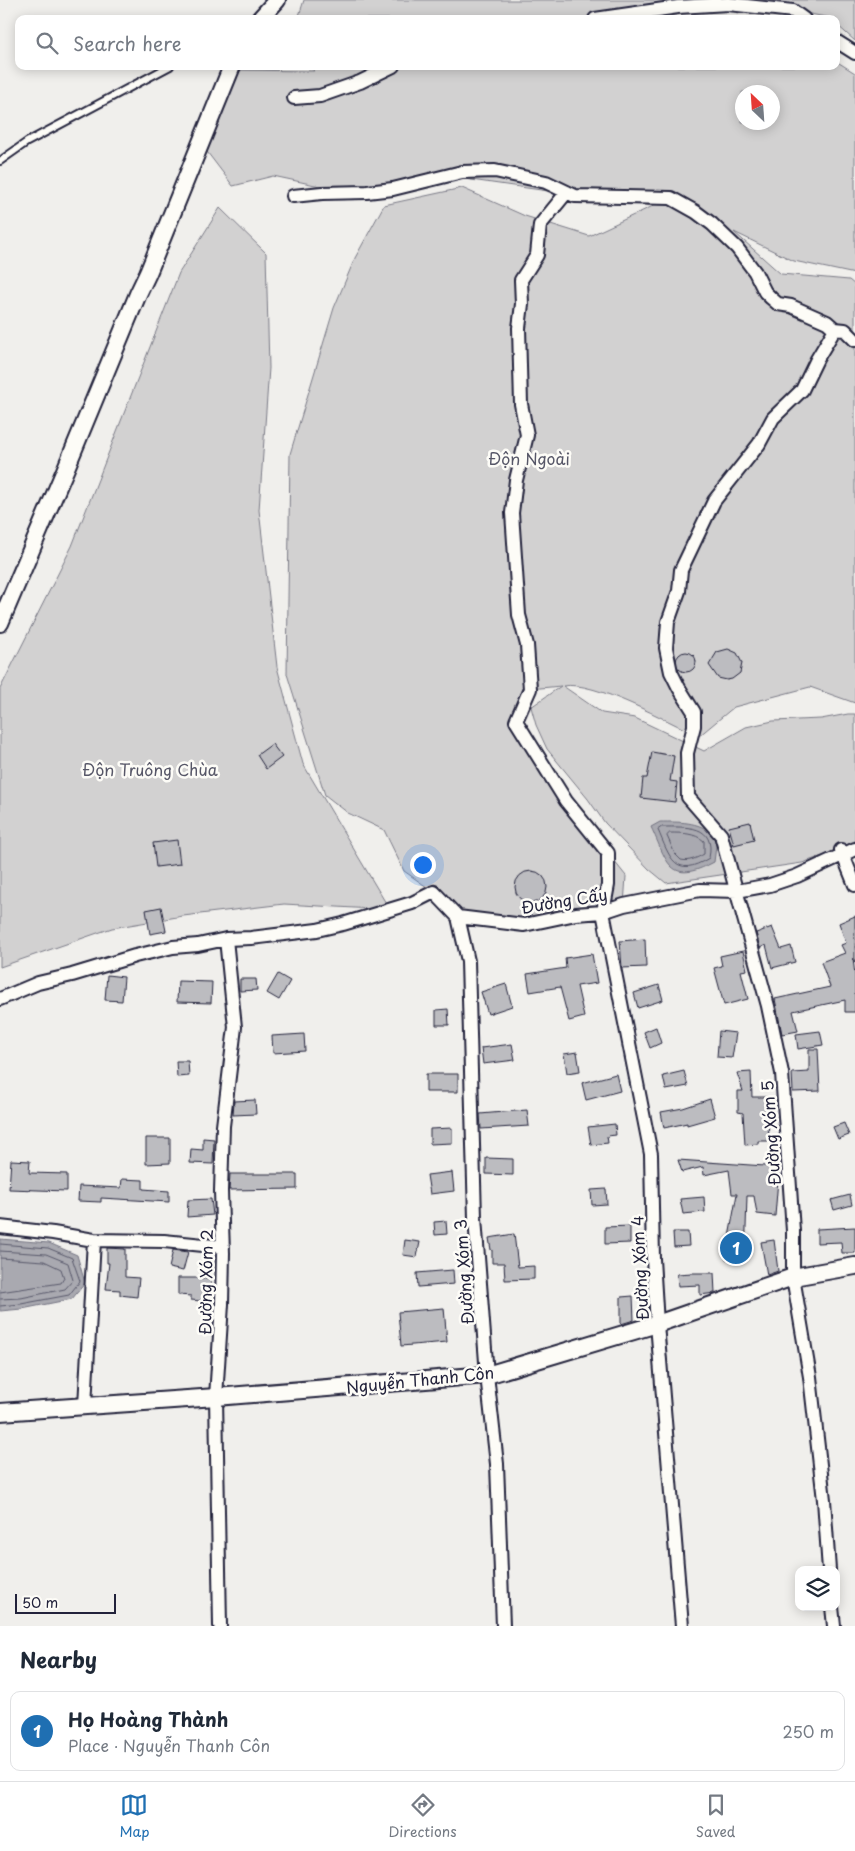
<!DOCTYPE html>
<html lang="en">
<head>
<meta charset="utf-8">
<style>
	:root { --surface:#fff; --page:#f6f6f7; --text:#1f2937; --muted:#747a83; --line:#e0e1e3; --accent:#1f6fb2 }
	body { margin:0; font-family:"Playpen Sans",sans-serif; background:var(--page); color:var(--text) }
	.controls { position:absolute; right:15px; bottom:15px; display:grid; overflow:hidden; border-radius:10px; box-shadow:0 2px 12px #0003 }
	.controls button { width:45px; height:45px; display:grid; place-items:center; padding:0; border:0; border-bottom:1px solid var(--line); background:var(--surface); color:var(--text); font:25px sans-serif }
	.compass { position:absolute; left:735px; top:85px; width:45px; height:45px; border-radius:50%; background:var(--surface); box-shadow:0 2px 12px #0003; rotate:335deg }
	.scale { position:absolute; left:15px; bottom:12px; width:101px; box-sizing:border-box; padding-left:5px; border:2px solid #22223b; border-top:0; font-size:14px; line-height:18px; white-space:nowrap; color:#22223b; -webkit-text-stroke:4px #fdfcf7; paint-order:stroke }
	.you { position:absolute; left:422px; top:864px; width:18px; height:18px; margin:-12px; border:4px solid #fff; border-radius:50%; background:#1a73e8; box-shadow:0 0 0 8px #1a73e833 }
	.badge { display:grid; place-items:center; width:32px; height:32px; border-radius:50%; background:var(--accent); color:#fff; font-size:16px; font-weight:700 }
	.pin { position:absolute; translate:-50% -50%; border:2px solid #fff; box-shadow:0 1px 5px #0006 }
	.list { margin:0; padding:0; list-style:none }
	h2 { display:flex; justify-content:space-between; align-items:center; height:65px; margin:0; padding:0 20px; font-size:21px }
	h2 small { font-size:16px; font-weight:400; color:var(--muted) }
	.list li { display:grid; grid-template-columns:32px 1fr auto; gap:15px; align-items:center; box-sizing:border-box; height:80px; margin:0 10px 10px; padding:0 10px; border:1px solid var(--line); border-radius:10px }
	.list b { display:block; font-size:19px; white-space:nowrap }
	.list p { margin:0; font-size:16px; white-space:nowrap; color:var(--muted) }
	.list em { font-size:16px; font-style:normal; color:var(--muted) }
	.icon { flex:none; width:28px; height:28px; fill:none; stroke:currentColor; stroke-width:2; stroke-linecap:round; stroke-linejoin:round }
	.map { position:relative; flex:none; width:855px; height:1626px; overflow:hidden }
	.search { position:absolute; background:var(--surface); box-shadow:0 2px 12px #0003; left:15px; right:15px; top:15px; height:55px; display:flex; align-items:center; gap:12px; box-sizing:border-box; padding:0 18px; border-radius:10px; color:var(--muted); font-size:19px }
	.sheet { height:155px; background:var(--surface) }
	nav { display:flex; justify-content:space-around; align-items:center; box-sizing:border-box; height:70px; border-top:1px solid var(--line); background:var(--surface); font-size:14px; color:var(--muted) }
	nav a { display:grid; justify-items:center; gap:2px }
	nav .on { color:var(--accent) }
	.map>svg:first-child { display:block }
	.green { fill:#d2d1d1; stroke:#7a7a86; fill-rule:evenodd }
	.water { fill:#a9a9b0; stroke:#737381 }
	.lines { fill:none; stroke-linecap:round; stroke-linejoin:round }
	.shore { stroke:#58586a; stroke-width:1 }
	.building { fill:#bcbcc0; stroke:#22223b }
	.service-casing { stroke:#22223b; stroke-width:10 }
	.minor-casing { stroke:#22223b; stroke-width:16 }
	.tertiary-casing { stroke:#22223b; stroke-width:20 }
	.service { stroke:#fdfcf7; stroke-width:6 }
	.minor { stroke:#fdfcf7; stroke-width:12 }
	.tertiary { stroke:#fdfcf7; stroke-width:16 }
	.labels { text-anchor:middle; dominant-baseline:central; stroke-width:5; stroke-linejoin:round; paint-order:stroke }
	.park-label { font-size:16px; fill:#575768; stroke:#fdfcf7 }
	.street-label { font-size:16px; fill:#22223b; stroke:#fdfcf7 }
</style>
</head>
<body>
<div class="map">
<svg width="855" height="1626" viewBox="0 0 855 1626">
	<rect width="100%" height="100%" fill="#f0efec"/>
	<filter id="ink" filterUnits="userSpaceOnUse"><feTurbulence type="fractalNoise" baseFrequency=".02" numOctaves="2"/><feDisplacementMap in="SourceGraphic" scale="10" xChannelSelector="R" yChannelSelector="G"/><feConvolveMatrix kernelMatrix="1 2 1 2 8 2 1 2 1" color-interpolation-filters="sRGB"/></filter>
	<g filter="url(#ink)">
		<path class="green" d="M304 0H855V41L836 24V19L764 5 591 19H298Z
			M836 61 855 73V274L794 261 734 232 781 274 849 280 855 285V703L810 687 734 707 699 736C668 722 594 680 563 686L602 713 635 718 704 751 746 727 773 721 821 719 848 714H855V845L802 863 666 883 649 869 605 823 588 799 547 749 536 725 531 707 561 686 530 689 516 721 566 801 626 876 624 905 524 925 458 917 434 892 404 871 384 830 348 813 325 795 287 674 290 454 334 308 355 258 384 205 462 188 525 216 589 236 653 206 443 176 348 192 273 176 233 186 201 144 231 70 314 71 309 66H836ZM742 92H772V122H742Z
			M220 208 266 253 269 368 259 510 277 667 303 764 390 910 284 904 183 916 112 928 0 967V689L72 546 179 273Z"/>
		<path class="water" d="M660 822C680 822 697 821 714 834L716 846 714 862C669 886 668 863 651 827Z
			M0 1239 49 1243 77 1255 85 1283 72 1299 22 1309 0 1311Z"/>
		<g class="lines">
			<path class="shore" d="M662 827C687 827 716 824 709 858 675 879 670 858 658 830Z
				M670 833C682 833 695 833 704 841V854C697 858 689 862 681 860L675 854 667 836Z
				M0 1244 48 1248 72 1258 80 1281 69 1295 21 1304 0 1306
				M0 1251 46 1254 68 1263 73 1280 65 1289 21 1298 0 1299
				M0 1258 44 1261 61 1269 64 1278 61 1283 0 1292"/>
		</g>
		<path class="building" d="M728 649 737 653 742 663 740 673 732 679 727 680 718 678 709 665 717 652Z
			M676 662a10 10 0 1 1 20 0a10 10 0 1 1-20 0Z
			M272 744 282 757 266 769 257 755Z
			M652 752 674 756 670 781 677 782 675 802 641 798 643 778H647Z
			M750 822 754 840 734 845 729 827Z
			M177 840 180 864 156 867 153 843Z
			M515 887a16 16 0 1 1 32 0a16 16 0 1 1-32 0Z
			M161 907 166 931 150 934 146 910Z
			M855 916V963L853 958 855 975V1012H845V1000L793 1011 798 1031 782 1034 775 999 830 987 821 962 845 953 841 945 846 943 839 923Z
			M772 927 781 949 791 946 795 962 772 968 766 945 760 948 756 933Z
			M645 939 646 967 622 968 620 941Z
			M743 951 747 970 741 971 748 999 724 1005 714 968 722 966 720 956Z
			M592 954 597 983 577 986 584 1017 569 1021 560 987 530 992 527 974 566 968 565 958Z
			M278 974 290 981 279 1000 267 993Z
			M107 975 124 977 122 1001 105 1000Z
			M240 979H256L257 990 240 991Z
			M178 981 212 982 211 1003 177 1002Z
			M506 984 512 1006 488 1014 481 992Z
			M659 985 663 1000 638 1008 634 993Z
			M448 1009 449 1025H436V1010Z
			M656 1027 661 1043 650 1048 644 1032Z
			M719 1031 736 1033 732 1058 717 1057Z
			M820 1031 823 1045 798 1049 796 1034Z
			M304 1034 305 1051 273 1053 272 1036Z
			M512 1044 515 1060 483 1064 481 1048Z
			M809 1049H818L820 1091 793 1092 792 1073 809 1072Z
			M577 1052 580 1071 567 1073 564 1054Z
			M176 1061H188L189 1076 177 1077Z
			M684 1071 688 1086 666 1090 663 1076Z
			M751 1072 752 1097H770L771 1116H768L769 1141H758V1144L745 1145 743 1113 738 1112V1091H743L737 1073Z
			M426 1074H458V1092H426Z
			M616 1074 620 1091 586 1100 582 1083Z
			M710 1099 715 1117 687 1125V1123L664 1128 661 1112 683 1108Z
			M255 1100 256 1114 233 1115 234 1101Z
			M527 1110 529 1126 481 1129 480 1114Z
			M844 1123 849 1135 838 1139 833 1127Z
			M615 1124 616 1135 607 1136 608 1143 591 1145 588 1127Z
			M452 1128V1143L430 1144V1129Z
			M146 1138H170V1163L146 1164Z
			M203 1138 214 1139 213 1164 190 1163 191 1149 203 1150Z
			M486 1158 513 1159V1175L486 1174Z
			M11 1160 30 1161 29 1173 67 1174V1191L9 1189Z
			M678 1160 779 1167 775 1216 757 1214 754 1196H747L745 1259H726L727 1237H729L737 1194H732L729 1170 704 1175 703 1167 682 1172Z
			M452 1172 454 1191 430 1194 427 1175Z
			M230 1174H297V1189L229 1190Z
			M122 1179 143 1180V1189L169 1191V1202L101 1198V1202L78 1201 79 1186 121 1188Z
			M606 1189 607 1204 592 1205 591 1190Z
			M850 1195 852 1205 834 1210 831 1200Z
			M704 1197 705 1212 683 1214 680 1199Z
			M211 1199 213 1215 187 1217 188 1200Z
			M446 1221 447 1234 435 1235 434 1222Z
			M630 1226V1243L605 1244V1227Z
			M855 1227V1253H842L841 1242 817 1243V1229Z
			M673 1232H688L689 1246 674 1247Z
			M514 1234 518 1267 534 1266V1279L505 1280 504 1263H492V1250H491L489 1238Z
			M405 1240 420 1242 417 1257 403 1255Z
			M774 1240 778 1271 767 1275 761 1242Z
			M107 1248 125 1249V1277L139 1278 137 1297 120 1295V1290L106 1289 109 1263H107Z
			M173 1250 188 1252 183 1271 169 1268Z
			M453 1270 454 1284 418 1287 417 1273Z
			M692 1273H714L715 1293 700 1295V1285L678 1286 677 1274Z
			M178 1278H211V1302L191 1300V1296L178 1295Z
			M633 1296 634 1320 621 1324V1297Z
			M444 1308 447 1342 401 1346 398 1312Z"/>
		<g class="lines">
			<g class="service-casing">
				<path id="service" d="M0 161 27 142 170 66"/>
			</g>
			<g class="minor-casing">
				<path id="minor" d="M595 19 678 7 728 4 793 11 804 19
					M836 41 855 53
					M294 98 320 96 360 82 393 66
					M567 192 540 225 537 255 521 280 522 304 519 328 521 404 527 435 516 480 512 513 519 615 527 645 530 689 516 721 566 801 608 853V885L603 912 651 1154 653 1259 657 1324 682 1626
					M293 196 322 193 367 192 393 189 462 172 495 171 546 182 575 196 671 198 696 212 712 224 737 248 755 272 765 292 771 298 778 304 791 306 827 322 835 329 845 330 855 340
					M841 850 855 885
					M458 917 468 961 475 1218 487 1375 497 1464 503 1626
					M0 999 38 983 72 975 135 956 173 947 198 945 226 939 251 938 317 930 343 924 412 903 434 892 458 917 524 925 576 914 603 912 624 905 700 890 737 891 770 885 797 876 855 849
					M0 1227 53 1233 94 1240 164 1241 223 1247
					M85 1406 94 1240
					M829 1570 824 1500 810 1377 793 1277V1231L782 1073 768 1006 721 835 688 797 687 753 694 726V712L679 688 671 672 666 648 668 622 679 591 681 570 714 501 759 444 773 418 802 390 817 359 835 329
					M832 1607 834 1626
					M220 1626 216 1397 222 1304 223 1253 221 1191 223 1126 235 1027 226 939"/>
			</g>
			<g class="tertiary-casing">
				<path id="tertiary" d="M260 19 277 0
					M0 623 66 468 138 294 148 273 232 66
					M0 1412 216 1397 487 1375 657 1324 793 1277 855 1266"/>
			</g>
			<use href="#service" class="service"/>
			<use href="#minor" class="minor"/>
			<use href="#tertiary" class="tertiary"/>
		</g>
	</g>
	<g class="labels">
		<g class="park-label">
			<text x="529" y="458">Độn Ngoài</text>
			<text x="150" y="769">Độn Truông Chùa</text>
		</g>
		<g class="street-label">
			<text transform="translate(564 900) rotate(-9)">Đường Cấy</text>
			<text transform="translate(770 1133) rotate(-94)">Đường Xóm 5</text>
			<text transform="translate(639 1268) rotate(-93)">Đường Xóm 4</text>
			<text transform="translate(463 1272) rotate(-94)">Đường Xóm 3</text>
			<text transform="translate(205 1282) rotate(-89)">Đường Xóm 2</text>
			<text transform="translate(420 1379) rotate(-6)">Nguyễn Thanh Côn</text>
		</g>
	</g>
</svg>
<div class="controls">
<button><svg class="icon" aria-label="layers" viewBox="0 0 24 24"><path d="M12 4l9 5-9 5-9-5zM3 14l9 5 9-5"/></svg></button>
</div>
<svg class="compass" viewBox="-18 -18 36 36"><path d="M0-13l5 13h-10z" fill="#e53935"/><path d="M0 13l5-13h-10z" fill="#747a83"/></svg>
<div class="scale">50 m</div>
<div class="you"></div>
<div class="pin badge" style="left:736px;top:1248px">1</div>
<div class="search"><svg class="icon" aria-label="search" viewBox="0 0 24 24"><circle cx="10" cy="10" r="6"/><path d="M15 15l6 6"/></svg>Search here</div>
</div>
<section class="sheet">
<h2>Nearby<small></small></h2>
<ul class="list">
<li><span class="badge">1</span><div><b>Họ Hoàng Thành</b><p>Place · Nguyễn Thanh Côn</p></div><em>250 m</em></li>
</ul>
</section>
<nav>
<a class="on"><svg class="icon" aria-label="map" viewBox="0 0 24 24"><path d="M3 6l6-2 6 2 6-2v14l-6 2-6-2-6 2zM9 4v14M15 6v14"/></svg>Map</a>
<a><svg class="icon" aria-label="directions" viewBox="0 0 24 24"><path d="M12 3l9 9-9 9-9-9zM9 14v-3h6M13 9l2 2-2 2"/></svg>Directions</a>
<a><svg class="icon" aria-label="saved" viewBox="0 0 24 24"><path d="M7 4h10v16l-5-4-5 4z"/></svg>Saved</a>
</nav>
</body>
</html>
